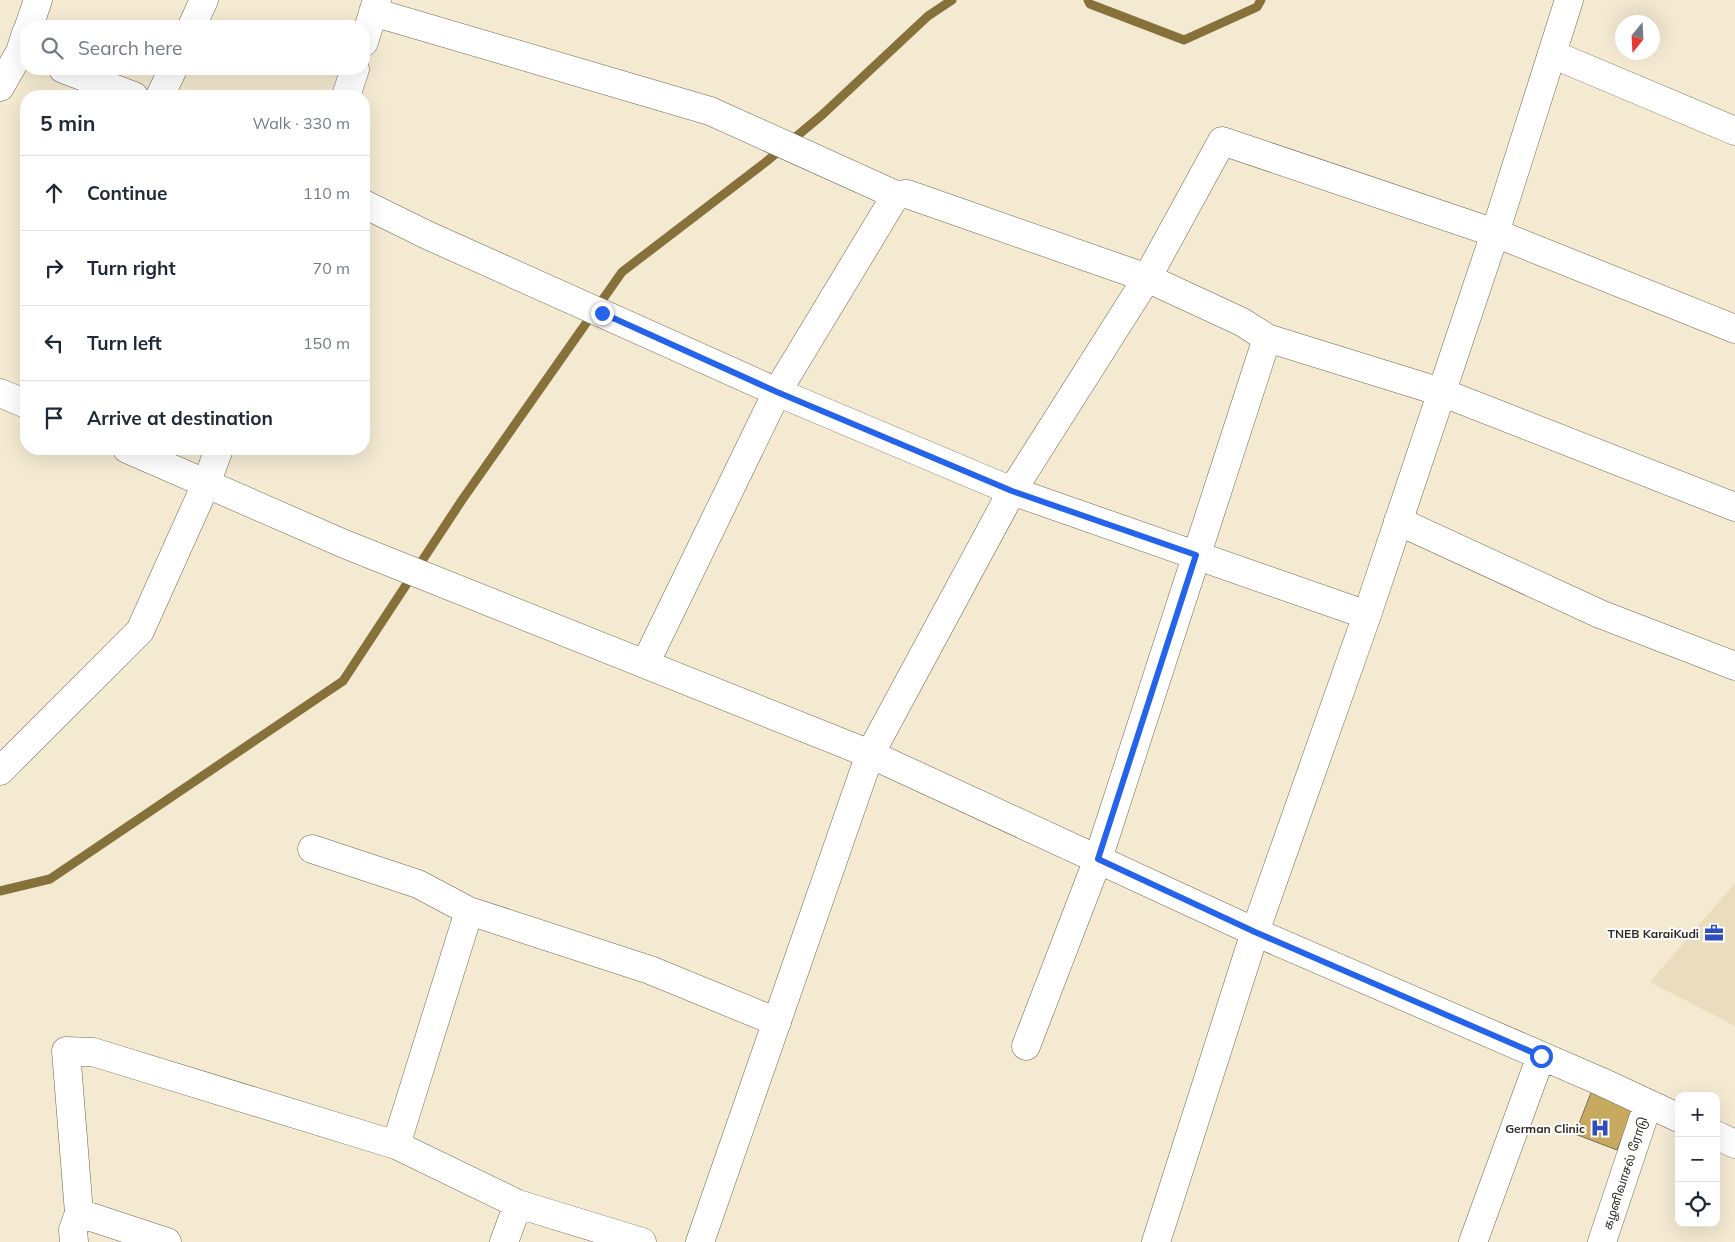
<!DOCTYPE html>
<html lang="en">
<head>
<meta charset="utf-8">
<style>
	:root { --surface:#fff; --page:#f6f6f7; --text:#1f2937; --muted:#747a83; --line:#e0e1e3 }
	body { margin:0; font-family:Mulish,"Noto Sans Tamil",sans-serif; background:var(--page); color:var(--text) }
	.controls { position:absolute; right:15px; bottom:15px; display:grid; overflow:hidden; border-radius:10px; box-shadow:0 5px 20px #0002 }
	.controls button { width:45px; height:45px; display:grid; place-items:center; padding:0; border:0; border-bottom:1px solid var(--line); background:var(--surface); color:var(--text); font:25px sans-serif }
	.compass { position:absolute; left:1615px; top:15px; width:45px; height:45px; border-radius:50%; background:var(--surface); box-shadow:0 5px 20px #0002; rotate:198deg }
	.stop { position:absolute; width:15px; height:15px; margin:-11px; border:4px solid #2563eb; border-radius:50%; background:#fff }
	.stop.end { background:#2563eb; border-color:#fff; box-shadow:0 1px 5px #0008 }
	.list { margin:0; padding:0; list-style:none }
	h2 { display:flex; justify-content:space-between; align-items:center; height:65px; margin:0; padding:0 20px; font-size:21px }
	h2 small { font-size:16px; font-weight:400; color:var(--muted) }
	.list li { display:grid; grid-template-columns:32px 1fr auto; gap:15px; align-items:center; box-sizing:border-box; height:75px; padding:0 20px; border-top:1px solid var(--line) }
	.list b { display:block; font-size:19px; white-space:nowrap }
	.list em { font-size:16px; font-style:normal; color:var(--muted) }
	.icon { flex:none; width:28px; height:28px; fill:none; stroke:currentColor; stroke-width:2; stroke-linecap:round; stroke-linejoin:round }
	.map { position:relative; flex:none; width:1735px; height:1242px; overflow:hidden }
	.search { position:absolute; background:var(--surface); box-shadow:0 5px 20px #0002; left:20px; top:20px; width:350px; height:55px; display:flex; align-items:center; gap:12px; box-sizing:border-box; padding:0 18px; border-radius:20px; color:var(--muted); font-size:19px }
	.panel { position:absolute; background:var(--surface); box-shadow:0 5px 20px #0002; left:20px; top:90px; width:350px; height:365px; border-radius:20px }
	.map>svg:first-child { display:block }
	.built { fill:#eaddbe }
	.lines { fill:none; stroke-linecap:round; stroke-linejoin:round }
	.stream { stroke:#86713a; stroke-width:9 }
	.building { fill:#c7a960; stroke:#776e59 }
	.minor-casing { stroke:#6d6550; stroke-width:29 }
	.tertiary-casing { stroke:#6d6550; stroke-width:29 }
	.minor { stroke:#fff; stroke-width:28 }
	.tertiary { stroke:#fff; stroke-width:28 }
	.route { stroke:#2563eb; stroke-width:6 }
	.labels { text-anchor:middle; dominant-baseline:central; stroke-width:4; stroke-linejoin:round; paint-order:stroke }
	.poi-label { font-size:12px; font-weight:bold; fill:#2f2b22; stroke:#fff; text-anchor:end }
	.street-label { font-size:12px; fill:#2f2b22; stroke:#fff }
</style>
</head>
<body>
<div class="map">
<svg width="1735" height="1242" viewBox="0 0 1735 1242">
	<rect width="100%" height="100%" fill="#f4ead2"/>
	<path class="built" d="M1735 883V1026L1650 982Z"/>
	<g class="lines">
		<path class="stream" d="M1088 0 1090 4 1184 40 1257 7 1261 0
			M0 891 50 879 343 681 462 500 622 272 767 161 822 115 928 16 952 0"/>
	</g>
	<path class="building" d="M1592 1090 1635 1107 1617 1150 1575 1134Z"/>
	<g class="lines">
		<g class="minor-casing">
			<path id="minor" d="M373 12 710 111 896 195 777 392 645 664
				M29 26 38 0
				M192 26 204 0
				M364 42 377 0
				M1552 54 1735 131
				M63 69 134 96
				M0 87 20 52 26 33
				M160 96 173 69
				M346 96 355 69
				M896 195 907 194 1147 278 1242 322 1267 338 1441 392 1735 507
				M364 204 427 235 777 392 1012 491 1367 615
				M0 393 26 404
				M127 449 342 543 870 754 1012 491 1147 278 1222 141 1495 233 1735 329
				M1398 521 1600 614 1735 666
				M0 771 140 631 206 484 219 449
				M312 849 418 884 469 911 650 970 777 1022
				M1026 1046 1098 859 1267 338
				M1716 1135 1735 1144
				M396 1145 469 911
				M79 1213 167 1242
				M74 1242 73 1230 79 1213 66 1051 93 1052 396 1145 518 1204 642 1242
				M504 1242 518 1204
				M1156 1242 1255 932 1602 1082 1679 1118
				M1473 1242 1541 1056
				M1602 1242 1648 1104"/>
		</g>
		<g class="tertiary-casing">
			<path id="tertiary" d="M700 1242 870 754 1255 932 1367 615 1495 233 1569 0"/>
		</g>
		<use href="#minor" class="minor"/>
		<use href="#tertiary" class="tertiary"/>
	</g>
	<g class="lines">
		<path class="route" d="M602 313 777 392 1012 491 1196 555 1098 859 1255 932 1541 1056"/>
	</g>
	<defs>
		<g id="office-bare" transform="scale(1.5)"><path d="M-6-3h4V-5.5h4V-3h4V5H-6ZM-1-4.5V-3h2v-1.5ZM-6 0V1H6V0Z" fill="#304dbd" stroke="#fff" stroke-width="2.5" paint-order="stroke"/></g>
		<g id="hospital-bare" transform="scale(1.5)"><path d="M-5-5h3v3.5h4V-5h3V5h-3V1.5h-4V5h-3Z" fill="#304dbd" stroke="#fff" stroke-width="2.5" paint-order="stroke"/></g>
	</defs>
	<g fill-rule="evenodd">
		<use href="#office-bare" x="1714" y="933"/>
		<use href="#hospital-bare" x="1600" y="1128"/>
	</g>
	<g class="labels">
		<g class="poi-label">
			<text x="1699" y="933">TNEB KaraiKudi</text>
			<text x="1585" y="1128">German Clinic</text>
		</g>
		<g class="street-label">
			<text transform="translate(1625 1173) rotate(-72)">கழனிவாசல் ரோடு</text>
		</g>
	</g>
</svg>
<div class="controls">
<button>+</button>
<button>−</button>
<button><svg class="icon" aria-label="locate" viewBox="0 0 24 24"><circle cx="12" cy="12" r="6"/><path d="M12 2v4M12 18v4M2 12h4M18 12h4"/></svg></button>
</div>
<svg class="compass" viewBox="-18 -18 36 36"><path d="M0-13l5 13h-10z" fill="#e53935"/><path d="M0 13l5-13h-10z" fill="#747a83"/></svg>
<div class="stop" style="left:1541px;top:1056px"></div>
<div class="stop end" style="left:602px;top:313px"></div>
<div class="search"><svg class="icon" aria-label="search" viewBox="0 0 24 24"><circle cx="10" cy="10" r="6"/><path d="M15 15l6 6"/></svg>Search here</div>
<section class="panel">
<h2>5 min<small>Walk · 330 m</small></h2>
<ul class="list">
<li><svg class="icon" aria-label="ahead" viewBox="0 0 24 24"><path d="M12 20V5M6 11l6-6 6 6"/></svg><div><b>Continue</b></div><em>110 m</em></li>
<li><svg class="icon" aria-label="right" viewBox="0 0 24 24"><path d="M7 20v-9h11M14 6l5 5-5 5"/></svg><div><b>Turn right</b></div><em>70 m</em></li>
<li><svg class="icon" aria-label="left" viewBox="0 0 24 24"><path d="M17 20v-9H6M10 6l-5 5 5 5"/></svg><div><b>Turn left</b></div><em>150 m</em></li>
<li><svg class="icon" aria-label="arrive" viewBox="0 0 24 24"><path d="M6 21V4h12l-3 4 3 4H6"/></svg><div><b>Arrive at destination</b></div></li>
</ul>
</section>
</div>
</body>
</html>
